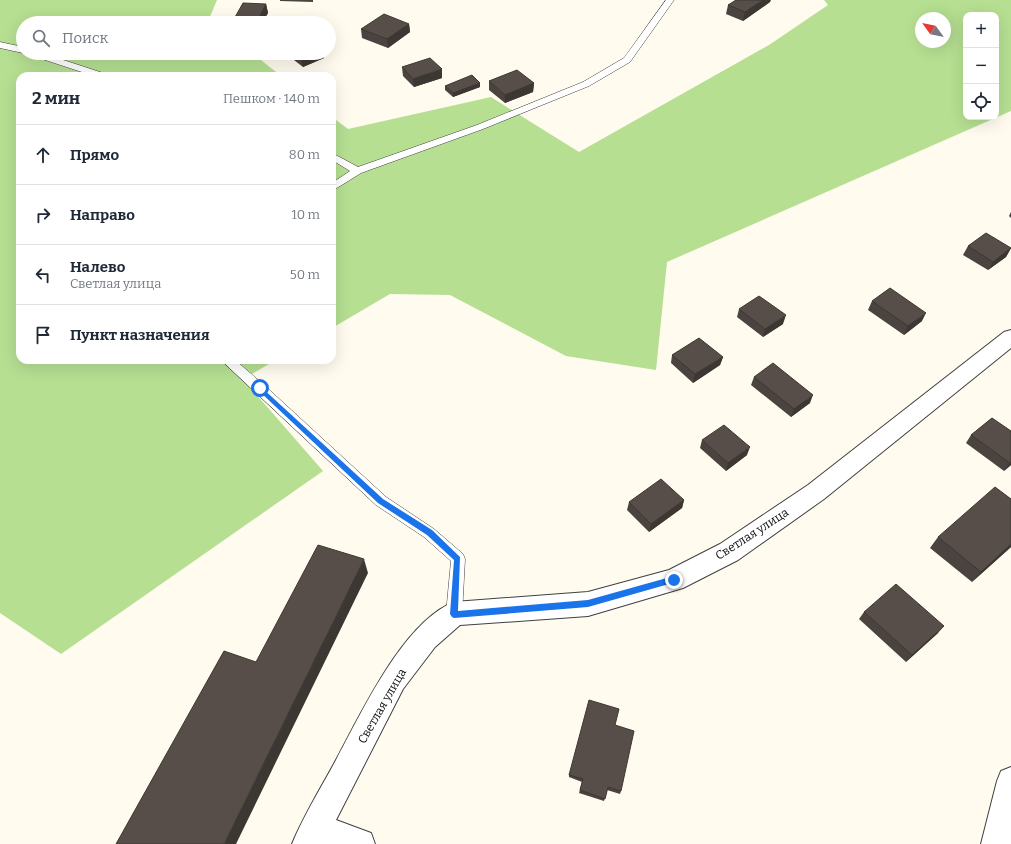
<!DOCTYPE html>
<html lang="ru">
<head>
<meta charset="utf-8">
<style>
	:root { --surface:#fff; --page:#f2f2f3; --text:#1f2937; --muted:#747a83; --line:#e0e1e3 }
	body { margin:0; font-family:Bitter,serif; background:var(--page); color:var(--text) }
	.controls { position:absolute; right:12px; top:12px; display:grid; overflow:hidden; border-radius:8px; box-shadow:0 4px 16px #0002 }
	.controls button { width:36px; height:36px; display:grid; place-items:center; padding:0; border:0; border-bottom:1px solid var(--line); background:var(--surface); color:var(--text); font:20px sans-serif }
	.compass { position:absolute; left:915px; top:12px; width:36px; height:36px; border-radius:50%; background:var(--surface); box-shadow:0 4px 16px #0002; rotate:303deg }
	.stop { position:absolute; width:12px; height:12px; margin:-9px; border:3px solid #1a73e8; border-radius:50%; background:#fff }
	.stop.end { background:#1a73e8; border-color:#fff; box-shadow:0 1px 4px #0008 }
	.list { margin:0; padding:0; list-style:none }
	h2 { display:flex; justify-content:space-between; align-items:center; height:52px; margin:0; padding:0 16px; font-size:17px }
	h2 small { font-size:13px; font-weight:400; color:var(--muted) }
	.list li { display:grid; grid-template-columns:26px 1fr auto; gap:12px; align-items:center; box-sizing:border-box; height:60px; padding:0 16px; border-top:1px solid var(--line) }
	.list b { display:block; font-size:15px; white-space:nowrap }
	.list p { margin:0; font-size:13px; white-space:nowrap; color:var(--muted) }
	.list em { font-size:13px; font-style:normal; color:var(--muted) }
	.icon { flex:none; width:22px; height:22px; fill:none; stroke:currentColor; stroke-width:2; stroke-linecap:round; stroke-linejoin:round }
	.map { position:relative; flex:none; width:1011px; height:844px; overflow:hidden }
	.search { position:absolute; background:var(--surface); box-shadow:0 4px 16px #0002; left:16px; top:16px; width:320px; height:44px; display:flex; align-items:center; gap:10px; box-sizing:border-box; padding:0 14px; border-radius:22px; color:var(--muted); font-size:15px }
	.panel { position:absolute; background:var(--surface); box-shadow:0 4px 16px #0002; left:16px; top:72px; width:320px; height:292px; border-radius:12px }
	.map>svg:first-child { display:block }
	.forest { fill:#b6df92; fill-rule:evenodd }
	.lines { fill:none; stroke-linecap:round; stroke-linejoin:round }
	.lane-casing { stroke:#404040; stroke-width:1 }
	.street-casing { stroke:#404040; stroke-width:2 }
	.lane { fill:#fff; fill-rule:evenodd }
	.street { fill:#fff; fill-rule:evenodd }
	.wall { fill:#4b433f }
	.shaded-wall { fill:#3d3733 }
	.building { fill:#574e49; stroke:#3d3733 }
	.route { fill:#1a73e8 }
	.labels { text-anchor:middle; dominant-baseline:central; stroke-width:4; stroke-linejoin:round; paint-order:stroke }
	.street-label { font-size:12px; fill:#0d0d0d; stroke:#fff }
</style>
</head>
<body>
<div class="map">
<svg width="1011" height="844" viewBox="0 0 1011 844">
	<rect width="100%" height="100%" fill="#fffbee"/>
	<path class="forest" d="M0 0H217L209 19 214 23H23V53H252L281 76H20V360H276L243 379 323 471 61 654 0 613Z
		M824 0H1011V111L667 262 656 370 566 356 450 295 390 294 332 328V117L348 129 491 97 579 152 769 45 828 5ZM966 15H996V117H966ZM921 18H945V42H921Z"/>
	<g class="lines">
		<g class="lane-casing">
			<path id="lane" d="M666 0H674L630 62 589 86 483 129 361 173 332 191V183L350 171 332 160V153L358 167 477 125 583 82 624 58Z
				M0 42 23 47V53L0 48Z
				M29 53H42L106 74 108 76H94L30 55Z
				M221 360H235L264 385 386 497 434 529 463 554 465 559 462 614 459 619 454 621 449 619 446 614 451 561 424 537 376 505Z"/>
		</g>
		<g class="street-casing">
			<path id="street" d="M1011 330V348L824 499 738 560 683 588 588 616 460 625 435 647 403 689 336 820 371 833 375 844H292C304 815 321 788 336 760 361 714 403 622 454 602L588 592 669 570 720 544 808 485 1004 332Z
				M1011 767V844H981L997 781 1001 771Z"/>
		</g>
		<use href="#lane" class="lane"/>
		<use href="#street" class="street"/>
	</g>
	<path class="wall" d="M280 0H313V2L280 1Z
		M770 2 743 21 726 14 728 5Z
		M266 4 268 13 262 23H235L234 19Z
		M409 24 410 32 388 48 362 38 361 29Z
		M285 53H324V58L303 67Z
		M402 67 442 78 414 87 403 76Z
		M489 81 534 83 533 92 505 103 489 90Z
		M480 83V87L453 97 445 90V86Z
		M1011 212V218L1009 216Z
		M968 246 1011 248 1006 257 988 270 963 255Z
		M872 301 922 321 904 335 868 310Z
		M739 309 783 324 763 337 737 317Z
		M672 355 723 357 720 365 693 383 671 363Z
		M754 377 810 403 791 417 751 385Z
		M992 418 1011 465 1004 471 966 443 971 435Z
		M702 440 747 455 726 471 700 448Z
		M684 500 682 508 649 532 627 510 629 502Z
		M938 537 1011 547 972 582 930 548Z
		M864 612 938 633 906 662 859 619Z
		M615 725 621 791 620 794 607 790 604 801 579 793 582 782 569 777V775Z"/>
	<path class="shaded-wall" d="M763 0H771L770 2 743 21 745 12Z
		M266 4 268 13 262 23H258V20Z
		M409 24 410 32 388 48 387 39Z
		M332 38 333 46 329 48V39Z
		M313 53H324V58L303 67 301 58Z
		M442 69V78L414 87 413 79Z
		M480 83V87L453 97V93Z
		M534 83 533 92 505 103V95Z
		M1011 248 1006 257 988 270 993 262Z
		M926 313 922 321 904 335 908 326Z
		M786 315 783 324 763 337 765 329Z
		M723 357 720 365 693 383 695 374Z
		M813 395 810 403 791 417 794 409Z
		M750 447 747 455 726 471 728 463Z
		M1011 462V465L1004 471 1010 463Z
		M684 500 682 508 649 532 651 524Z
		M1011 544V547L972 582 981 572Z
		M364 559 368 573 236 844H224Z
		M944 626 938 633 906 662 912 655Z"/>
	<path class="building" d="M736 0H763L745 12 728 5Z
		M243 3 266 4 258 20 234 19Z
		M384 14 409 24 387 39 361 29Z
		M329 36 332 38 329 39Z
		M295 53H313L301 58Z
		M430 58 442 69 413 79 402 67Z
		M517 70 534 83 505 95 489 81Z
		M472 75 480 83 453 93 445 86Z
		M986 233 1011 248 993 262 968 246Z
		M890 288 926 313 908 326 872 301Z
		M759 296 786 315 765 329 739 309Z
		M699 338 723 357 695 374 672 355Z
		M773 363 813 395 794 409 754 377Z
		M992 418 1011 431V462L1010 463 971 435Z
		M724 425 750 447 728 463 702 440Z
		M661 479 684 500 651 524 629 502Z
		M995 487 1011 499V544L981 572 938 537Z
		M318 545 364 559 224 844H116L224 651 256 662Z
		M896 584 944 626 912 655 864 612Z
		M589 700 619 709 615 725 634 731 621 791 608 787 605 799 580 790 583 779 569 775Z"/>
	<path class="route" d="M260 386 383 499 432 530 460 557 458 611 588 600 674 576 677 580 676 582 588 607 454 618 452 617 450 614 454 560 427 535 378 503 258 390 257 388Z"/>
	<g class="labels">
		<g class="street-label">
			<text transform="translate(752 534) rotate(-33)">Светлая улица</text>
			<text transform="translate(382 706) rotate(-60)">Светлая улица</text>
		</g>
	</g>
</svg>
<div class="controls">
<button>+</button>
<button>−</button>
<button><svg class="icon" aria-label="locate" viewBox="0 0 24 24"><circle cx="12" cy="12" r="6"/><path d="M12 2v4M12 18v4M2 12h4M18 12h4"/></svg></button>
</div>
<svg class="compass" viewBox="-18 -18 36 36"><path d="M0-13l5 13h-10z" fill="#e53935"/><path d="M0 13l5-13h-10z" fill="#747a83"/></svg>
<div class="stop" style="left:260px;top:388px"></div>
<div class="stop end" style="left:674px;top:580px"></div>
<div class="search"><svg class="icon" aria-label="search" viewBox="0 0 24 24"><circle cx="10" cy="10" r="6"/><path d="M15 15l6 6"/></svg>Поиск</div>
<section class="panel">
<h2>2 мин<small>Пешком · 140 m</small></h2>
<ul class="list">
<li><svg class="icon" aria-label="ahead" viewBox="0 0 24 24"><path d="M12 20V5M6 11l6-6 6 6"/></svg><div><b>Прямо</b></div><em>80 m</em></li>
<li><svg class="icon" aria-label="right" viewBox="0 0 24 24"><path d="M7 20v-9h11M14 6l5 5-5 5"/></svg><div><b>Направо</b></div><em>10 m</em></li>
<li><svg class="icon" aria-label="left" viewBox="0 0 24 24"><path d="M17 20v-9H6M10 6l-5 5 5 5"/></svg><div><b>Налево</b><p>Светлая улица</p></div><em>50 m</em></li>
<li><svg class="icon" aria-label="arrive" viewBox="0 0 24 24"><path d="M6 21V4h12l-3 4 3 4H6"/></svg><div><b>Пункт назначения</b></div></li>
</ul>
</section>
</div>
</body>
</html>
